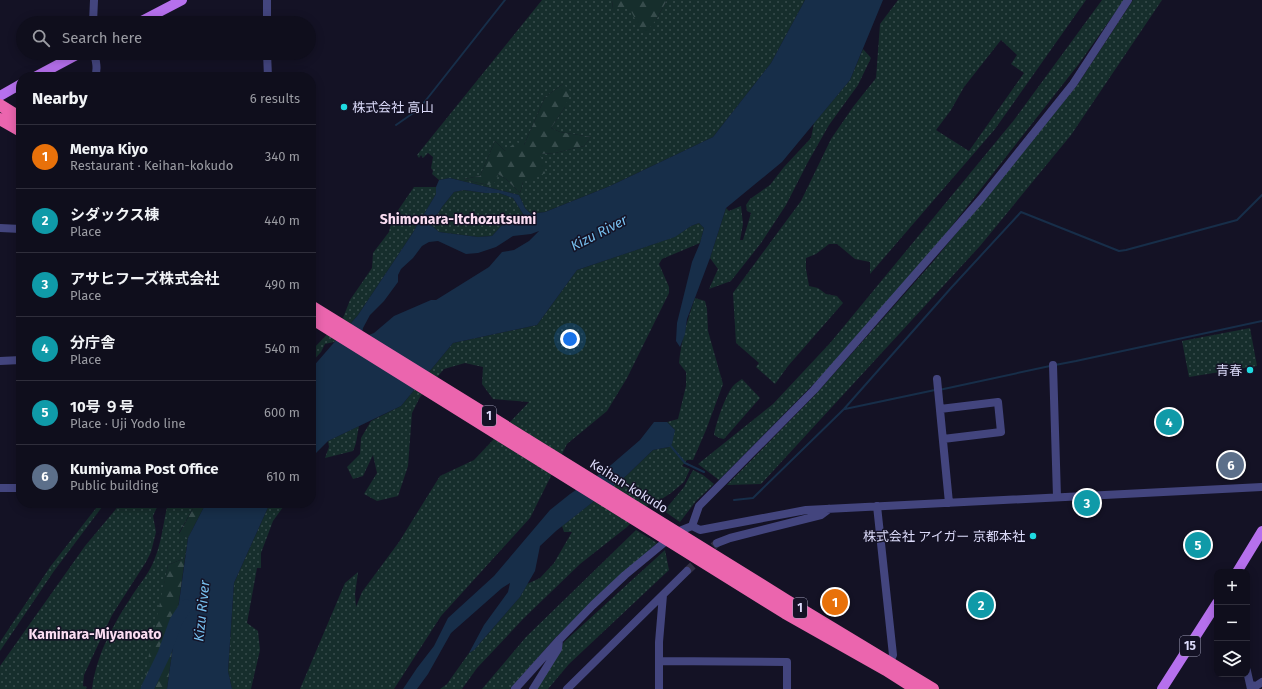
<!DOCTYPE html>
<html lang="en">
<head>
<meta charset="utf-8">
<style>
	:root { --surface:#0f0e1c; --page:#1d1c29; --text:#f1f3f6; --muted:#9b9ca3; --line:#2f2e3b; --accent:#1fdbe2 }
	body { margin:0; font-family:"Fira Sans","Noto Sans JP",sans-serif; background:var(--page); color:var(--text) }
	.controls { position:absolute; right:12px; bottom:12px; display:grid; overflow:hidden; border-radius:8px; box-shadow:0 2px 10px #0003 }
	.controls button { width:36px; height:36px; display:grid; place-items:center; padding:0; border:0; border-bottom:1px solid var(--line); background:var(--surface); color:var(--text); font:20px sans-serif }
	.you { position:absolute; left:570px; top:339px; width:14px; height:14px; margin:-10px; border:3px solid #fff; border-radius:50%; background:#1a73e8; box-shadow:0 0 0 6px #1a73e833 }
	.badge { display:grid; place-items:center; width:26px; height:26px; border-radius:50%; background:var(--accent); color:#fff; font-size:13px; font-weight:700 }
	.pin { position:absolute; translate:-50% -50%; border:2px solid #fff; box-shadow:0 1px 4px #0006 }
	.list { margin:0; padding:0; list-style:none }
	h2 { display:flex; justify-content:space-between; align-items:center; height:52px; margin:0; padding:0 16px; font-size:17px }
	h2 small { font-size:13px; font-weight:400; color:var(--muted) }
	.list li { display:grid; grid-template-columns:26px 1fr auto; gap:12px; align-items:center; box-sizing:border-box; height:64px; padding:0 16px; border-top:1px solid var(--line) }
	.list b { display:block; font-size:15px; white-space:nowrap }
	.list p { margin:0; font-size:13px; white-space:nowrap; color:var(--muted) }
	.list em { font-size:13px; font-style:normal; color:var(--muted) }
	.icon { flex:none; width:22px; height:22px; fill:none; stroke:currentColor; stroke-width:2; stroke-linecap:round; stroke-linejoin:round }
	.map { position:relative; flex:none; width:1262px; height:689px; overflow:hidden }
	.search { position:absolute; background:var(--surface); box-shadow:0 2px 10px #0003; left:16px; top:16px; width:300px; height:44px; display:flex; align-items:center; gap:10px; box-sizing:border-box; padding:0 14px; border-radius:22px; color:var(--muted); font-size:15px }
	.panel { position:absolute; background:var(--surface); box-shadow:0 2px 10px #0003; left:16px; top:72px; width:300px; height:436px; border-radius:16px }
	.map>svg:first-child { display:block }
	.grass { fill:url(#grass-dots); fill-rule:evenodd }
	.forest { fill:url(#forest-firs) }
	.water { fill:#172e49; fill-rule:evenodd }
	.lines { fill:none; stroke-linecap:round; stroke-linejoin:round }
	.stream { stroke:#172e49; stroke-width:2 }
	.river { stroke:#172e49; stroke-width:13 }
	.street-tunnel { stroke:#323045; stroke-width:8; stroke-dasharray:8 4; stroke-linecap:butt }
	.street { stroke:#43457e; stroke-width:8 }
	.primary { stroke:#b670ed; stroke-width:10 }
	.highway { stroke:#eb65ae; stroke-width:12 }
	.poi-dot { fill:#1fdbe2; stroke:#141225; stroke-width:1.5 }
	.labels { text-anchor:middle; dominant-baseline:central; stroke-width:3; stroke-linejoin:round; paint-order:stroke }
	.shield { fill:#141225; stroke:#a09fba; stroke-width:1 }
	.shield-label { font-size:12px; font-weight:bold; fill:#dcdbfa }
	.poi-label { font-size:13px; fill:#dcdbfa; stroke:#141225; text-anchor:end }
	.street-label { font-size:13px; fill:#dcdbfa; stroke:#141225 }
	.neighbourhood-label { font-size:14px; font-weight:bold; fill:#fbddf2; stroke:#141225 }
	.water-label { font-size:14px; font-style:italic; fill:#76beed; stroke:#141225 }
</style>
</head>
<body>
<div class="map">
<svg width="1262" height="689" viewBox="0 0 1262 689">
	<defs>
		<pattern id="grass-dots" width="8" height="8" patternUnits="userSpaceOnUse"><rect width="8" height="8" fill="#162e2c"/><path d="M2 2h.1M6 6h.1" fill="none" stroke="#374c4c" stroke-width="1.8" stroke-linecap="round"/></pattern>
		<pattern id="forest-firs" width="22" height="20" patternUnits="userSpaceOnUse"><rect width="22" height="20" fill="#162e2c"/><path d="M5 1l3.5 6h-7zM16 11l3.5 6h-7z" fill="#374c4c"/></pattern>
	</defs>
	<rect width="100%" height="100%" fill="#141225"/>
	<path class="grass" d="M542 0H612L613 9 630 8 635 17 656 20 667 0H805L771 63 713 137 610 186 545 212 531 214 525 208 519 195 450 178 439 180 432 174 433 171 431 168 433 157 428 153 423 158 421 155 419 158 417 155ZM563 84 565 107 551 128 560 132 591 137 584 146 555 153 540 154 523 182 520 193 506 179 498 174 489 185 464 180V179L480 176 495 141 505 151 524 145 545 97Z
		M898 0H1086L995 129 870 274V262L855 259 837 244H829L816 254 806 258V269L809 286 818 288 826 294 837 296 843 303 788 366 775 384 756 367 759 363 736 343 733 293 801 201 831 139 853 107 876 78 880 24ZM1001 40 1017 55 1011 64 1024 73 969 151 936 130 951 110 964 87Z
		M1102 0H1124L1078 65 922 264 855 342 719 480 698 464 773 404 831 342 1014 120Z
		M1133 0H1162L1071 135 980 246 761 484 727 485 816 394 932 263 1078 84Z
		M863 49 871 58 858 85 829 125 808 162 786 205 761 243 731 281 709 289 718 269 710 258 726 208 729 211 741 206 743 224 740 240H743L751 213 747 211 746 205 750 199 770 185 784 167 811 138 814 123 850 80Z
		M414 187H436V194L412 234 358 315 334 342 325 344 321 352 311 363V351L343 318 350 300 372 268 373 253 389 232 392 219Z
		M464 190 485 193H499L513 198 525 217 513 223 503 224 492 236 478 237 439 232 431 225 442 207 454 192Z
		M699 223 704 228 700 243 662 259 659 264 669 287V293L627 378 607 411 567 444 530 518 441 616 394 689H300L345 583 358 572 355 594 356 607 362 592 399 542 440 476 474 460 529 402 493 399 482 384 483 367 465 363 444 369 420 397 412 413 408 466 398 496 377 501 364 494 377 473 373 455 363 476 353 479 347 467 360 454 361 438 371 421 401 406 453 343 537 325 577 270 674 237 691 226Z
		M695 298 705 301 707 309 708 331 723 384 706 430 693 460H687L682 466 690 469 684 482 671 493 654 504 648 505 627 527 580 564 524 618 477 668 462 689H440L447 684 469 653 474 650 520 597 527 584 540 578 554 563 572 532H564L562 526 626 476 653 450 669 447 675 430 667 422 678 419 686 386V372L679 363C681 341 688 318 695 298Z
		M1250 328 1257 366 1189 377 1182 341Z
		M742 379 760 398 724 439 719 438 714 435C716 423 726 393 734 385 736 383 739 381 742 379Z
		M359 426C357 435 357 443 353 451L325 458 329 447 328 441Z
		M693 470 703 475 714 484 696 501 680 522 664 511 684 487Z
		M100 503H105L54 571 0 651V642L50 567Z
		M121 503H159L153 516 156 532 151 552 146 562 112 615 84 675 83 686 87 687 86 689H0V666L85 546Z
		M168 503H196L179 533 188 538 185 558 168 565 145 683 155 689H92C96 657 112 626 130 599 137 587 148 575 153 563 162 543 163 523 168 503Z
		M270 503H286L273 521 261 553V568H257L247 623 258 631 260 650 251 689H232L228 671 234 583Z
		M636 530 657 543 555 638 510 689H482L526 637Z
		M665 550 669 570 569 664 548 689H536L564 642Z"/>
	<path class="forest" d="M612 0H667L656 20 646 32 640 29 630 9H613Z
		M563 84 571 92 565 107 551 128 560 132 591 137 584 146 555 153 540 154 546 173 523 182 520 193 506 179 498 174 496 182 489 185 464 180V179L480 176 495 141 505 151 516 142 524 145 545 97Z
		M196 503H206L188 538 179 534Z
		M185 558 167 689H155L145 683 149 654 168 565Z"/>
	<path class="water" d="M805 0H883L850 80 782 162 726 208 710 258 687 319 685 334 680 347 676 341 677 323 692 262 700 243 704 228 699 223 691 226 675 237 577 270 537 325 453 343 401 406 328 441 311 458V369L358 315 412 234 436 194V187L439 180 450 178 519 195 525 208 531 214 545 212 610 186 713 137 771 63ZM464 190 485 193H499L513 198 525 217 513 223 503 224 492 236 478 237 439 232 431 225 442 207 454 192ZM539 231 529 241 514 250 502 252 489 267 436 300H431L394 316 374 333 361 338 363 328 370 315 384 301 398 282V275L401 269 413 258 422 246 429 242 438 241 466 254 478 253 496 247 513 236 531 234Z
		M654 422H667L675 430 672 444 669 447 653 450 626 476 556 531 540 546 535 571 520 597 474 650 469 653 484 625 508 592 510 583 502 588 451 633 428 674 417 689H403L417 668 434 646 448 618 494 576 550 510 570 494 604 471 640 440Z
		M206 503H270L234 583 228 671 232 689H167L188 538Z"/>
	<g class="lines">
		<path class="stream" d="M396 125 419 109 505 0
			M1055 365 1076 361 1262 321
			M939 390 1050 366
			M845 409 935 390
			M669 444 685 463 704 472
			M734 500 753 498 844 409 951 288 1021 212 1119 251 1126 250 1237 220 1262 195"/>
		<path class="river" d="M147 689 164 654 176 621 186 606"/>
		<path class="street-tunnel" d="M687 571 717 543"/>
		<path class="street" d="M267 0V23
			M93 23 94 0
			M94 53C96 61 98 69 95 77
			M267 53 268 77
			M0 228 21 229
			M0 361 21 360
			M1053 365 1057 497
			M937 379 949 503
			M940 409 998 402 1001 432 943 439
			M0 488H21
			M877 506 893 655 890 662
			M692 526 700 530 806 510 1262 487
			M717 543 730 538 821 515 829 509
			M659 661 787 662V689
			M1247 671 1251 689
			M1251 685 1256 686 1262 682
			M515 689 559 640 593 605 625 575 677 532 692 526 699 506 814 390 981 199 1073 84 1128 0
			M533 689 558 649 559 640
			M567 689 687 571
			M659 689V642L663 595"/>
		<path class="primary" d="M138 23 182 0
			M35 77 80 53
			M0 96 21 84
			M1237 572 1262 531
			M1162 689 1217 603"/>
		<path class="highway" d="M0 105 21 118
			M0 119 21 131
			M311 306 786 600 933 689
			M311 318 785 613 886 670 916 689"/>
	</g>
	<g class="poi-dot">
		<circle cx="344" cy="107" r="4"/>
		<circle cx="1250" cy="370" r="4"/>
		<circle cx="1033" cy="536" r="4"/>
	</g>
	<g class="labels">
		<g class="shield">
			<rect x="482" y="406" width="14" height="20" rx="3"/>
			<rect x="793" y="598" width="14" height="20" rx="3"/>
			<rect x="1180" y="636" width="20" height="20" rx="3"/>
		</g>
		<g class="shield-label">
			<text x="489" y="416">1</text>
			<text x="800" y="608">1</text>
			<text x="1190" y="646">15</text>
		</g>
		<g class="poi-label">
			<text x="352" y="107" text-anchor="start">株式会社 高山</text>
			<text x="1242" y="370">青春</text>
			<text x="1025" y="536">株式会社 アイガー 京都本社</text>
		</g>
		<g class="street-label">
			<text transform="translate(629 486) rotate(32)">Keihan-kokudo</text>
		</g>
		<g class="neighbourhood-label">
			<text x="458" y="219">Shimonara-Itchozutsumi</text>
			<text x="95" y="634">Kaminara-Miyanoato</text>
		</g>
		<g class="water-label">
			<text transform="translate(599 233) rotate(-27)">Kizu River</text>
			<text transform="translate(202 611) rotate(-84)">Kizu River</text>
		</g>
	</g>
</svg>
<div class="controls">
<button>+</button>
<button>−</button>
<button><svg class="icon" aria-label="layers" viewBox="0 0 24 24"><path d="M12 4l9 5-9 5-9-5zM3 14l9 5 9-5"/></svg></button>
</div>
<div class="you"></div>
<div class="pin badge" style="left:835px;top:602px;background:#e8710a">1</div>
<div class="pin badge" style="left:981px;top:605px;background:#0f9aa8">2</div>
<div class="pin badge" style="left:1087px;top:503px;background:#0f9aa8">3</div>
<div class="pin badge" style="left:1169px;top:422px;background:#0f9aa8">4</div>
<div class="pin badge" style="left:1198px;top:545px;background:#0f9aa8">5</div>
<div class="pin badge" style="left:1231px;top:465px;background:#5c6f8a">6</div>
<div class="search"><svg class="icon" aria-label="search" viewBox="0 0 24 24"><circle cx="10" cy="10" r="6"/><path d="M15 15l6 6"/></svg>Search here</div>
<section class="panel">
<h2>Nearby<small>6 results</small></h2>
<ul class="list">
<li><span class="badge" style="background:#e8710a">1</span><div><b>Menya Kiyo</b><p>Restaurant · Keihan-kokudo</p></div><em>340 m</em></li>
<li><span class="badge" style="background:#0f9aa8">2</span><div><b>シダックス棟</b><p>Place</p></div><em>440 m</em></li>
<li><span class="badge" style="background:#0f9aa8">3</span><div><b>アサヒフーズ株式会社</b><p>Place</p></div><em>490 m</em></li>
<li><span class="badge" style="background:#0f9aa8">4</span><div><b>分庁舎</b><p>Place</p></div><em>540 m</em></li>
<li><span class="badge" style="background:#0f9aa8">5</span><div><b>10号 ９号</b><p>Place · Uji Yodo line</p></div><em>600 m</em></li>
<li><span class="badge" style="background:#5c6f8a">6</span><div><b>Kumiyama Post Office</b><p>Public building</p></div><em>610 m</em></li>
</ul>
</section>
</div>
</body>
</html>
